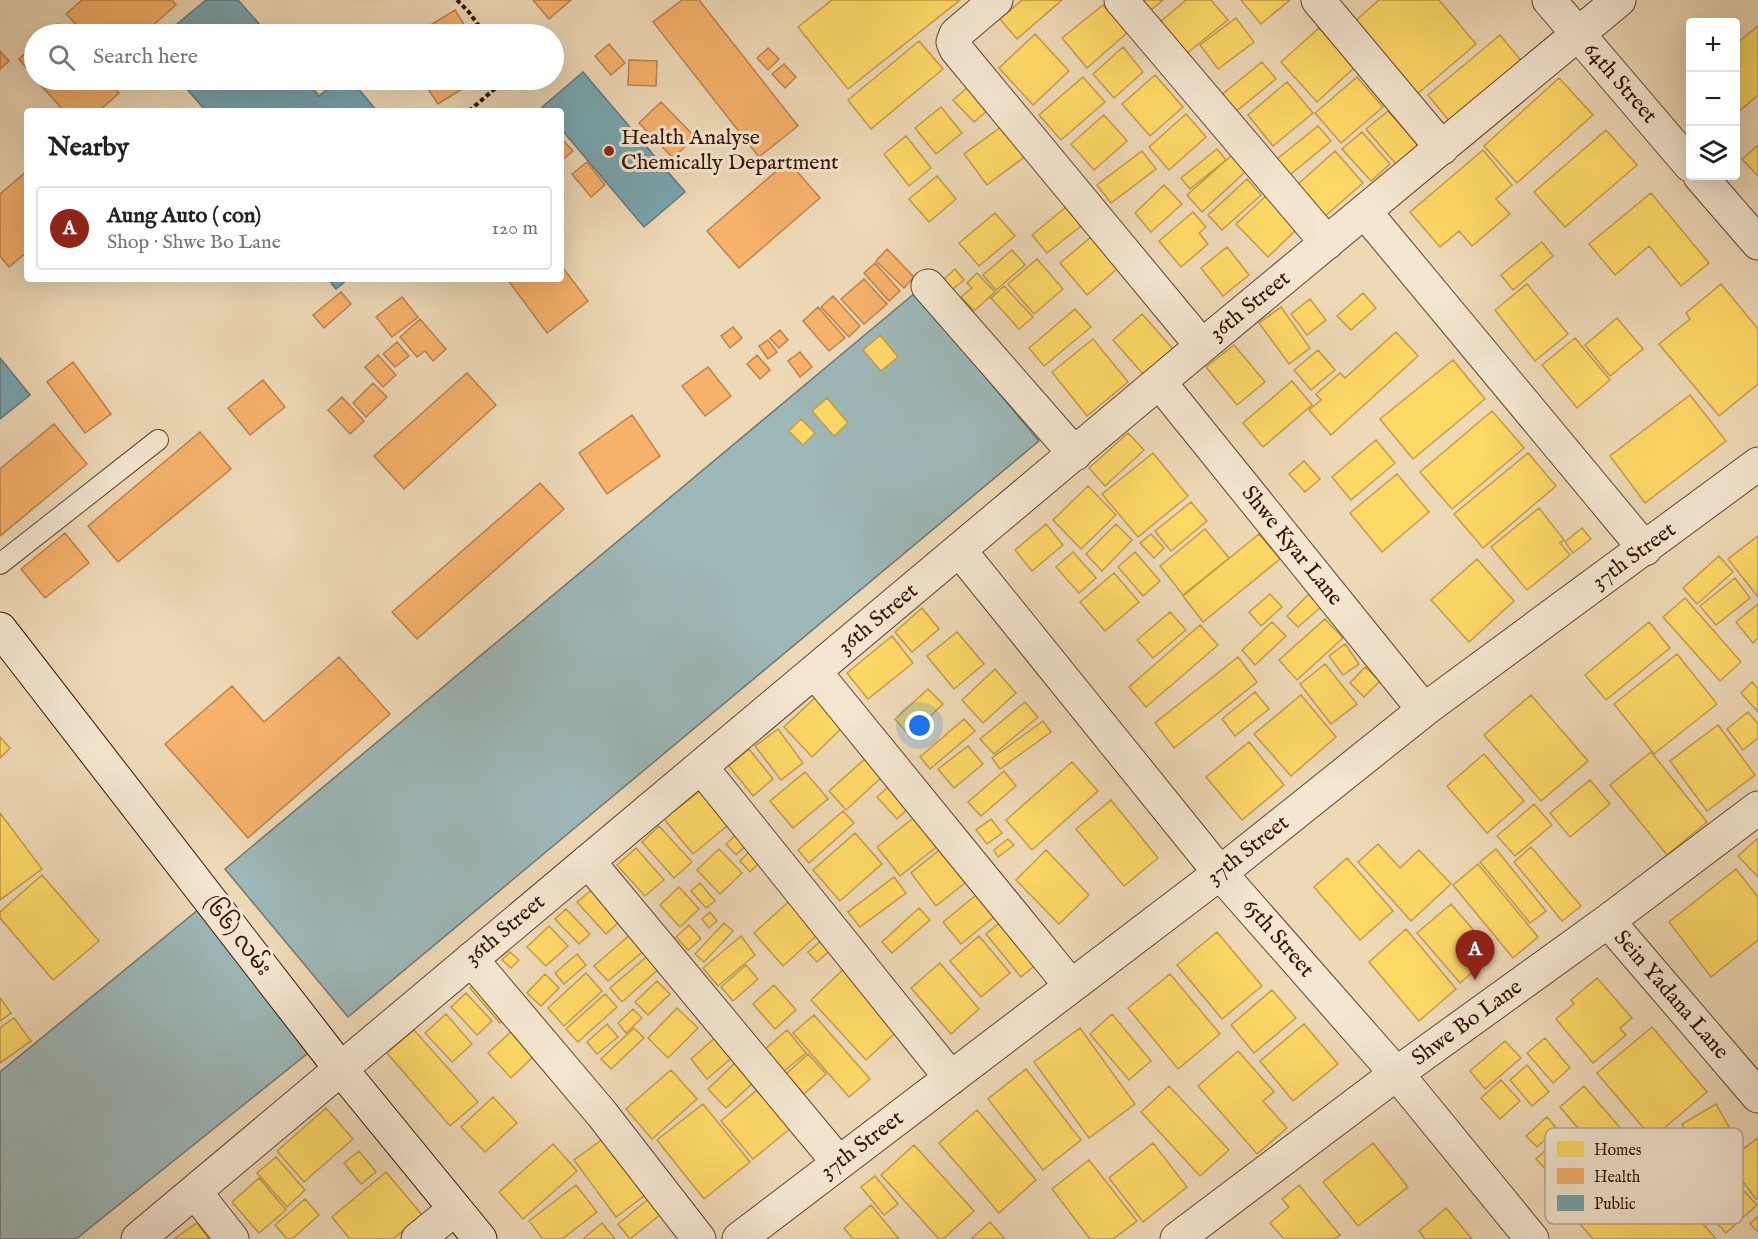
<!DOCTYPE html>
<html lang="en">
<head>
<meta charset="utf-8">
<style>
	:root { --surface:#fff; --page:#f2f2f2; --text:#222; --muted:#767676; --line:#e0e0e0; --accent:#8f2418 }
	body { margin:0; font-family:"IM FELL English","Noto Sans Myanmar",serif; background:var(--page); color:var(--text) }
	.controls { position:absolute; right:18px; top:18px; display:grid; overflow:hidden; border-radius:6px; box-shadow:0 6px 24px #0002 }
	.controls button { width:54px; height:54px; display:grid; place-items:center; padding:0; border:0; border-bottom:2px solid var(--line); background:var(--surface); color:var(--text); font:30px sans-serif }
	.you { position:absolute; left:920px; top:726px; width:21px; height:21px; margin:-15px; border:4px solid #fff; border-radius:50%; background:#1a73e8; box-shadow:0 0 0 9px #1a73e833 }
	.badge { display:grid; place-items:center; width:39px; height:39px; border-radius:50%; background:var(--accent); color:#fff; font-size:20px; font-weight:700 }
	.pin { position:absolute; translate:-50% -50px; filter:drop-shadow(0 2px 3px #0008) }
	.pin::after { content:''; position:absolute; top:32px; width:21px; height:18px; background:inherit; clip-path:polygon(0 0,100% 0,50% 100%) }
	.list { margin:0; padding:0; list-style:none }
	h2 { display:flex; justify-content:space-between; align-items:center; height:78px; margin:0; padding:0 24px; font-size:26px }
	h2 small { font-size:20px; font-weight:400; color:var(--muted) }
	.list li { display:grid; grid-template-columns:39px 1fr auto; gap:18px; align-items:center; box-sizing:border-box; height:84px; margin:0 12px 12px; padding:0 12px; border:2px solid var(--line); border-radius:6px }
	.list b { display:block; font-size:22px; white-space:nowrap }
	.list p { margin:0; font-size:20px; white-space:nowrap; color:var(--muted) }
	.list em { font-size:20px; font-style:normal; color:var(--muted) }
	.icon { flex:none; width:33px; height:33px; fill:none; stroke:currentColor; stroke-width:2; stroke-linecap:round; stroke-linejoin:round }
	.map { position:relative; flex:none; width:1758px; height:1239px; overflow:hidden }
	.search { position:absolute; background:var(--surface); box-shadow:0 6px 24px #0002; left:24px; top:24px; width:540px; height:66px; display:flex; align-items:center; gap:15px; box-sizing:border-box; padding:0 21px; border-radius:33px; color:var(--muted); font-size:22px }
	.panel { position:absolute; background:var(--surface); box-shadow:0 6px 24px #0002; left:24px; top:108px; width:540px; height:174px; border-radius:6px }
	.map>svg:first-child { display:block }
	.water { fill:#9db8b8; stroke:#737670; stroke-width:1.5 }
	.homes { fill:#ffd966; stroke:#c29d49; stroke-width:1.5 }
	.health { fill:#f6b26b; stroke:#bc824c; stroke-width:1.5 }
	.public { fill:#76a5af; stroke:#62797c; stroke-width:1.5 }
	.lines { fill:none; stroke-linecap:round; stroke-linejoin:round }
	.lane-casing { stroke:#624431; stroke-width:22 }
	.street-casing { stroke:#624431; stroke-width:35 }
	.secondary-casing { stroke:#331205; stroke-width:35 }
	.path { stroke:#331205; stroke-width:4; stroke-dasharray:4.5 3; stroke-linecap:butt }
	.lane { stroke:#f4e6d0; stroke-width:20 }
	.street { stroke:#f4e6d0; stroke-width:33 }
	.secondary { stroke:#f4e6d0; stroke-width:33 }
	.poi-dot { fill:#8f2418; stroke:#f4e6d0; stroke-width:2 }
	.labels { text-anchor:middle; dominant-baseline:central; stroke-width:6; stroke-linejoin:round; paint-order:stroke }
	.street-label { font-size:22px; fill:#331205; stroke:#f4e6d0 }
	.poi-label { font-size:22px; fill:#331205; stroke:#f4e6d0; text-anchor:start }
	.key { fill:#f4e6d0; stroke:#baa693; stroke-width:1.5 }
	.key-label { font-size:16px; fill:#331205 }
</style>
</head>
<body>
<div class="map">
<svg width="1758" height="1239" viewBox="0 0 1758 1239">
	<rect width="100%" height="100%" fill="#eed9b6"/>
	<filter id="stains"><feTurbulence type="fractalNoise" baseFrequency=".00333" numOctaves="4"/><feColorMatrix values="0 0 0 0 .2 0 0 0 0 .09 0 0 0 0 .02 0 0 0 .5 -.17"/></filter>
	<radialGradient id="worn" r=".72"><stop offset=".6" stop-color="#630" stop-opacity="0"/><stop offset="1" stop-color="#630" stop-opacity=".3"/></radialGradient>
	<path class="water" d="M915 293 1039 441 348 1017 225 869Z
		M199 909 312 1050 76 1239H0V1072Z"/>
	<path class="homes" d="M832 0H960L848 89 798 27Z
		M1022 0H1062L1017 39 1000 19Z
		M1143 0H1163L1151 10Z
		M1186 0H1211L1228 20 1187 53 1160 22Z
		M1241 0H1290L1261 24Z
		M1379 0H1439L1476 44 1415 96 1353 23Z
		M1103 5 1127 33 1087 68 1062 38Z
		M1236 18 1254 42 1218 69 1200 45Z
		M1758 26V95L1736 114V44Z
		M1319 28 1355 67 1317 102 1281 62Z
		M1035 34 1069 71 1033 105 999 68Z
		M1500 35 1528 69 1455 128 1428 95Z
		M919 41 943 69 871 129 848 100Z
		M1123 47 1143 72 1114 98 1093 74Z
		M1262 62 1276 79 1234 113 1220 96Z
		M1155 75 1183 107 1150 136 1122 104Z
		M1083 77 1105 102 1061 140 1039 115Z
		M1357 77 1383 107 1341 143 1315 113Z
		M1559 78 1593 115 1517 183 1484 146Z
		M1287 82 1313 113 1273 146 1248 115Z
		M968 87 989 109 974 122 953 100Z
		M941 107 962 133 936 154 915 128Z
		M1388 111 1418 145 1396 164 1366 129Z
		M1186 114 1206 137 1169 170 1149 147Z
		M1104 115 1127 141 1094 170 1071 144Z
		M1008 122 1031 152 987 185 964 154Z
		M1318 126 1331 141 1285 179 1272 163Z
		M1606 130 1637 165 1565 227 1534 192Z
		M1362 132 1390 164 1371 181 1342 149Z
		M906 136 931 168 909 186 884 154Z
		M1758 145V176L1742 159Z
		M1217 149 1226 160 1190 189 1181 178Z
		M1483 150 1512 185 1496 199 1510 214 1472 246 1459 231 1440 247 1410 212Z
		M1142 151 1156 169 1111 203 1097 185Z
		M1335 151 1363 183 1324 217 1296 186Z
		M1232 155 1246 171 1202 212 1187 195Z
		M937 176 956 199 929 222 909 199Z
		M1247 179 1261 195 1222 230 1208 215Z
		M1164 185 1182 204 1151 232 1135 213Z
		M1269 193 1300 226 1268 257 1236 224Z
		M1651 193 1709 263 1681 286 1649 246 1615 275 1589 244Z
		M1066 207 1081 226 1047 253 1032 235Z
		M1193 212 1206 227 1199 233 1208 244 1181 267 1159 241Z
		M995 213 1015 236 979 266 959 243Z
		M1091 237 1118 268 1087 295 1060 263Z
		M1542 242 1553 256 1513 290 1501 275Z
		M1227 247 1249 275 1223 296 1201 268Z
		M1012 250 1025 265 996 290 983 275Z
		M1037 259 1063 289 1034 314 1008 284Z
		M955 269 964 280 949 292 941 282Z
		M977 273 995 292 974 311 961 297 972 288 967 283Z
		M1527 284 1568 334 1535 361 1495 310Z
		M1721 284 1758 329V384L1719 416 1659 344 1690 319 1686 313Z
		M1004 286 1033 317 1019 329 991 298Z
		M1363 293 1376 308 1351 330 1337 316Z
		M1310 299 1326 320 1307 335 1291 314Z
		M1281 307 1310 348 1289 364 1259 323Z
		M1075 309 1091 327 1044 366 1029 348Z
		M1142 314 1173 349 1143 374 1113 340Z
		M1617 318 1643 349 1610 376 1585 345Z
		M1396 332 1418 356 1331 435 1309 410 1321 400 1316 394 1340 373 1345 378Z
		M880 335 898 357 881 371 863 350Z
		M1575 338 1610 380 1577 408 1542 365Z
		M1093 339 1128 382 1087 416 1052 372Z
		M1234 345 1265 382 1237 405 1206 367Z
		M1318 350 1335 370 1311 390 1294 370Z
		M1453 360 1485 399 1413 459 1380 419Z
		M1292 381 1312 405 1263 447 1243 423Z
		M1690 395 1726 441 1645 503 1610 456Z
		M827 398 848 423 834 436 812 411Z
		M1492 411 1524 448 1452 509 1420 472Z
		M801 419 815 433 803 445 789 431Z
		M1128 433 1144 450 1105 486 1089 468Z
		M1376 440 1395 463 1351 500 1332 477Z
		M1153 453 1188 496 1138 537 1102 494Z
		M1528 453 1556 486 1483 548 1454 514Z
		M1304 461 1320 479 1305 492 1289 474Z
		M1397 474 1429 512 1382 552 1350 513Z
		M1088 486 1116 515 1081 549 1053 520Z
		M1191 502 1207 521 1171 551 1155 531Z
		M1539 508 1564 540 1560 543 1570 555 1527 590 1491 547Z
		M1046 524 1063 545 1032 571 1015 550Z
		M1116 524 1132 540 1102 571 1086 554Z
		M1582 528 1591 539 1573 553 1565 542Z
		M1205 529 1229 558 1183 595 1160 566Z
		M1151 534 1164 548 1154 558 1140 543Z
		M1259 534 1280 559 1203 622 1183 596Z
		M1758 536V597L1728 559Z
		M1073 552 1096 578 1079 593 1056 567Z
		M1135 552 1160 581 1143 596 1118 567Z
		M1719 556 1733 572 1697 604 1683 588Z
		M1477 559 1514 601 1469 642 1431 600Z
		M1114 573 1139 602 1105 631 1080 602Z
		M1735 578 1750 598 1716 625 1700 606Z
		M1270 594 1282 607 1261 626 1249 612Z
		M1309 594 1321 607 1298 627 1287 616Z
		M1685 598 1741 662 1720 681 1663 617Z
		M1758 604V638L1753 643 1736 622Z
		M922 608 939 629 912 652 895 632Z
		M1170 612 1186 630 1153 658 1137 640Z
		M1325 619 1343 638 1297 680 1279 660Z
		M1272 622 1286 636 1255 665 1242 650Z
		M1649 622 1670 648 1606 700 1585 675Z
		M1200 625 1218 645 1146 707 1129 687Z
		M957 632 984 664 954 689 927 656Z
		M892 636 913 663 868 699 847 673Z
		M1345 644 1359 664 1343 675 1329 656Z
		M1677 654 1717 704 1654 754 1614 704Z
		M1238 657 1257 682 1174 748 1155 723Z
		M1325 664 1357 704 1331 724 1300 684Z
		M1365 667 1380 681 1364 697 1350 683Z
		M995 669 1016 693 983 723 962 700Z
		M1752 682 1758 689V712L1741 693Z
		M928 689 943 704 910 736 895 719Z
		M1255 692 1269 709 1235 736 1222 719Z
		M820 693 848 722 812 757 784 727Z
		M1301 695 1336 737 1291 776 1254 734Z
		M1531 695 1588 761 1541 801 1484 735Z
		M1025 702 1038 717 994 754 980 739Z
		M1748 712 1758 724V738L1743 750 1727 729Z
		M964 719 975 731 930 769 920 757Z
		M1043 721 1051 732 1000 769 992 758Z
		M1718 725 1755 775 1707 811 1670 761Z
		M778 729 803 763 781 780 755 746Z
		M0 737 10 748 0 758Z
		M1249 742 1284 785 1242 820 1206 777Z
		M968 746 983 764 954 788 938 769Z
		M749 749 773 779 753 796 729 766Z
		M1651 752 1707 822 1667 855 1610 785Z
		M1484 754 1524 801 1487 833 1447 786Z
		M867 757 884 775 846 810 829 791Z
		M1072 762 1098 791 1032 850 1006 820Z
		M1004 771 1016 786 981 816 968 802Z
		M805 772 828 799 793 828 770 801Z
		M1590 780 1610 804 1570 837 1550 813Z
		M895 781 914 803 897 819 877 797Z
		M710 783 738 817 693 854 664 819Z
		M1111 800 1158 858 1124 886 1076 829Z
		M1534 804 1552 825 1515 856 1497 836Z
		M843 811 854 823 809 863 798 850Z
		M0 813 42 869 0 900Z
		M916 816 939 845 900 876 877 847Z
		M991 819 1002 833 987 844 976 830Z
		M659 826 692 862 674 878 642 842Z
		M741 830 751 841 736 855 726 844Z
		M855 833 882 864 840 901 813 870Z
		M1008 839 1014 845 998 857 994 850Z
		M1757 839H1758V877L1738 856Z
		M948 843 974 876 936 906 911 873Z
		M1378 844 1400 868 1419 850 1451 884 1411 921 1358 862Z
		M1531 847 1581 906 1562 921 1514 862Z
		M636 848 664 880 645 896 617 865Z
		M753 848 763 859 750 872 740 861Z
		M719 849 742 873 720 894 697 870Z
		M1496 849 1546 911 1530 923 1480 862Z
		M1046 850 1089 895 1059 924 1016 880Z
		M1347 858 1393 911 1360 940 1314 887Z
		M1478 864 1538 937 1513 958 1453 885Z
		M1736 869 1758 897V940L1711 977 1669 922Z
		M42 875 99 941 53 980 0 918V912Z
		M894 877 906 893 860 927 848 912Z
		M700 883 715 901 706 908 691 891Z
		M679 887 699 909 680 927 660 905Z
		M594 888 622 919 606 934 577 902Z
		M981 891 999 913 961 944 943 922Z
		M795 896 824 929 783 966 754 933Z
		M1451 904 1494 954 1460 983 1417 933Z
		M919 908 930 920 892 953 882 942Z
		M566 909 590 934 579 944 555 919Z
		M710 912 717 921 709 928 702 919Z
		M1010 914 1045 957 1021 977 986 934Z
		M724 923 733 931 704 962 695 954Z
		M689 925 701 939 688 950 676 937Z
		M549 926 568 946 546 966 527 947Z
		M1406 929 1456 989 1419 1021 1369 962Z
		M1217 932 1262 986 1222 1019 1177 965Z
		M632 933 646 949 608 981 594 966Z
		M741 936 755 955 718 986 703 968Z
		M826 936 835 946 817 962 808 952Z
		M979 936 1010 973 981 997 950 961Z
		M510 952 519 960 511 968 502 960Z
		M652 952 663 965 622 1002 610 988Z
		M577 954 586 965 564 984 555 973Z
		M940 963 979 1009 951 1034 911 988Z
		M746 965 758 979 733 1001 721 987Z
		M848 965 904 1025 866 1060 811 1000Z
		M586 973 602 991 564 1026 548 1008Z
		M545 974 559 988 541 1006 527 993Z
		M1170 974 1220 1034 1178 1069 1128 1008Z
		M482 978 513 1013 500 1023 470 988Z
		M1597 978 1632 1018 1620 1028 1626 1035 1593 1063 1556 1019 1574 1004 1571 1000Z
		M657 981 670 994 648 1015 635 1002Z
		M774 985 796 1010 775 1029 753 1004Z
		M1272 990 1296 1018 1254 1053 1231 1025Z
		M466 993 492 1021 477 1035 451 1007Z
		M605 994 617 1007 578 1042 566 1029Z
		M0 998 11 1013 0 1021Z
		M677 1008 698 1028 668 1058 648 1038Z
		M633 1009 642 1018 626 1033 618 1023Z
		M446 1014 472 1044 452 1062 425 1033Z
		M1112 1014 1151 1061 1129 1080 1090 1034Z
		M814 1015 870 1079 849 1097 793 1033Z
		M14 1018 31 1041 0 1063V1028Z
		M607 1024 618 1037 597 1054 587 1042Z
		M1304 1024 1338 1064 1293 1101 1260 1061Z
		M1652 1027 1707 1092 1652 1138 1597 1073Z
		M634 1028 644 1038 611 1069 601 1059Z
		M1080 1028 1135 1104 1089 1138 1034 1062Z
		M514 1029 537 1053 511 1078 488 1053Z
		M414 1030 478 1102 450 1126 387 1053Z
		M787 1030 806 1053 784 1071 765 1049Z
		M717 1036 734 1056 707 1079 691 1059Z
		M1545 1038 1570 1068 1553 1083 1527 1053Z
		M1505 1041 1521 1058 1485 1089 1470 1071Z
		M1238 1051 1274 1092 1263 1101 1287 1128 1257 1154 1198 1086Z
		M808 1054 826 1074 804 1094 786 1074Z
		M739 1059 757 1079 726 1108 708 1089Z
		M1527 1065 1549 1092 1532 1106 1510 1080Z
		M1026 1069 1081 1140 1043 1170 988 1099Z
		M671 1070 697 1099 652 1139 626 1109Z
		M1501 1080 1520 1101 1500 1119 1481 1098Z
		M765 1083 798 1122 753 1159 721 1121Z
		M1169 1086 1229 1150 1200 1176 1141 1112Z
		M1584 1086 1716 1239H1593L1573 1216 1619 1176 1560 1107Z
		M493 1097 517 1123 485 1152 461 1127Z
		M703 1104 750 1162 704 1199 657 1140Z
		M1716 1104 1733 1134 1699 1154 1682 1124Z
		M326 1108 353 1139 304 1182 277 1151Z
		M977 1110 1036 1180 999 1213 939 1143Z
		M1547 1117 1557 1129 1537 1147 1526 1136Z
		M607 1136 648 1193 616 1217 574 1160Z
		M1758 1138V1198L1756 1199 1727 1161Z
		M1153 1143 1187 1187 1143 1222 1109 1178Z
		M1373 1143 1408 1187 1358 1226 1323 1182Z
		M553 1144 577 1171 523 1219 499 1192Z
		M1552 1144 1567 1161 1551 1175 1536 1159Z
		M914 1145 974 1211 943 1239H939L881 1175Z
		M359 1151 376 1172 361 1184 344 1163Z
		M276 1157 305 1190 287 1207 257 1173Z
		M1714 1159 1757 1205 1726 1233 1683 1187Z
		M1089 1160 1137 1221 1113 1239H1090L1052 1189Z
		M386 1172 422 1215 393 1239H350L332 1217Z
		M875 1176 898 1204 884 1215 861 1187Z
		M259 1178 286 1210 259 1233 232 1202Z
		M576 1185 597 1212 562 1239H543L529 1221Z
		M1299 1185 1340 1235 1334 1239H1284L1270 1223 1289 1207 1282 1199Z
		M657 1192 670 1207 630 1239 618 1224Z
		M305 1199 319 1215 292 1239H287L275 1225Z
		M871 1205 899 1239H853L844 1228Z
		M1446 1208 1472 1239H1425L1419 1231Z
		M1758 1216V1232L1750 1224Z
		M990 1222 1005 1239H971Z
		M197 1223 209 1239H174Z
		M602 1223 615 1239H583Z"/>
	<path class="health" d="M82 0H172L176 5 143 34H85L66 14Z
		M533 0H571L549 19Z
		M682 0H699L798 126 759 157 653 22Z
		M455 10 470 34H416Z
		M58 24 67 34H47Z
		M609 44 625 63 611 75 595 56Z
		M34 45V77L19 59Z
		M768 48 779 59 768 70 757 58Z
		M0 51 9 61 0 69Z
		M629 60 657 61 656 86 628 85Z
		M784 64 796 77 785 88 772 74Z
		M36 80H106L119 93 99 111H64Z
		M422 80H477L438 104Z
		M661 102 695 137 673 158 639 123Z
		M561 138 573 151 561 161Z
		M788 161 820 198 739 268 707 231Z
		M587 162 605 185 591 197 572 174Z
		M27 171V252L9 267 0 256V194Z
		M887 249 914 277 904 288 876 261Z
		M875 263 900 291 889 301 864 273Z
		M561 265 588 301 547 333 507 279H561Z
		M864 279 887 304 864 324 841 299Z
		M341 292 351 304 324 328 313 315Z
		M833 296 860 326 849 337 821 307Z
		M402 297 418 317 392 337 376 317Z
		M818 307 845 338 829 351 803 321Z
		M420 319 446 349 433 361 425 351 417 357 400 337Z
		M733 327 742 338 730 348 721 336Z
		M780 330 788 340 779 348 770 338Z
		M768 340 777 352 768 359 759 346Z
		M397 342 409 356 395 367 383 354Z
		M800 352 812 367 800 377 788 361Z
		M378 355 396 375 383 387 365 367Z
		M757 355 770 370 760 379 747 364Z
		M73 362 111 414 85 433 47 382Z
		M708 367 731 396 705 416 682 386Z
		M467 373 496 405 404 489 374 456Z
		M263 380 285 407 250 435 228 408Z
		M373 383 387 397 366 417 353 403Z
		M342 397 364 421 350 434 328 410Z
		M632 415 660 456 607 494 579 453Z
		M54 424 87 464 0 536V469Z
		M200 432 231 469 118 562 88 526Z
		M540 483 564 509 417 639 392 612Z
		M65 533 89 563 45 598 21 569Z
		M339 657 390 714 248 838 165 744 232 686 264 722Z"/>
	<path class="public" d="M206 0H238L268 34H165Z
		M583 72 685 192 644 227 561 129V111H545L542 107Z
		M179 80H306L319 96 339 80H351L377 111H206Z
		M328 279H348L336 289Z
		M0 358 30 395 0 419Z"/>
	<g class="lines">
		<g class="lane-casing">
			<path id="lane" d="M0 564 158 440"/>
		</g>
		<g class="street-casing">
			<path id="street" d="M996 0 956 34 953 42 956 49 1202 346
				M1121 0 1327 243
				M1318 0 1442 148
				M1549 0 1690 165
				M1700 176 1758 243
				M1365 212 1645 549
				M928 286 1075 454
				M1160 383 1424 710
				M960 551 1220 873 1402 1080 1532 1239
				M815 672 1071 986
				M701 767 951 1078
				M588 861 839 1163
				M1608 921 1758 1096
				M471 959 602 1114 699 1239
				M195 1192 232 1239
				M138 1239 1202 346 1619 0
				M418 1239 455 1209
				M739 1239 1220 873 1424 710 1758 464
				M1177 1239 1396 1074 1608 921 1758 808"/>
		</g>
		<g class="secondary-casing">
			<path id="secondary" d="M0 629 340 1068 480 1239"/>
		</g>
		<path class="path" d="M457 0 468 11 485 34
			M469 111 505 80"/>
		<use href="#lane" class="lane"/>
		<use href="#street" class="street"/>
		<use href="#secondary" class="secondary"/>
	</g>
	<circle class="poi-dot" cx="609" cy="151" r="6"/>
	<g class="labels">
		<g class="street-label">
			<text transform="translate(1620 83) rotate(49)">64th Street</text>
			<text transform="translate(1250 306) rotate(-39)">36th Street</text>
			<text transform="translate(1292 546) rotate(51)">Shwe Kyar Lane</text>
			<text transform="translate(1634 556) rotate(-36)">37th Street</text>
			<text transform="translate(878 619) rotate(-40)">36th Street</text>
			<text transform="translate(1248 850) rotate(-38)">37th Street</text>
			<text transform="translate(505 930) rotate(-40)">36th Street</text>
			<text transform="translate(237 936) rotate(52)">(၆၆) လမ်း</text>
			<text transform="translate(1278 938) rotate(49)">65th Street</text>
			<text transform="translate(1671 995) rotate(49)">Sein Yadana Lane</text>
			<text transform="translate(1467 1023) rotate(-36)">Shwe Bo Lane</text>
			<text transform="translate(862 1145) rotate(-37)">37th Street</text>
		</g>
		<g class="poi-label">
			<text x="621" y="138">Health Analyse<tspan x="621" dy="25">Chemically Department</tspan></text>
		</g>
	</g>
	<rect x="1545" y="1128" width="198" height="96" rx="9" class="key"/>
	<rect x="1557" y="1141" width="27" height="16" fill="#ffd966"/>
	<rect x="1557" y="1168" width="27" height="16" fill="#f6b26b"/>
	<rect x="1557" y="1195" width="27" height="16" fill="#76a5af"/>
	<g class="key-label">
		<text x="1594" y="1155">Homes</text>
		<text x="1594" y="1182">Health</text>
		<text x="1594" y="1209">Public</text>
	</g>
	<rect width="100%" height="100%" filter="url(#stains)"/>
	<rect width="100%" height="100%" fill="url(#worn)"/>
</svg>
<div class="controls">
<button>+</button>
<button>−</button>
<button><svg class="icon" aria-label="layers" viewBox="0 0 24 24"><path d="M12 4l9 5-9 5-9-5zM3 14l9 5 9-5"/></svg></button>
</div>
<div class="you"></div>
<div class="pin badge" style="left:1475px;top:980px">A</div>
<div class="search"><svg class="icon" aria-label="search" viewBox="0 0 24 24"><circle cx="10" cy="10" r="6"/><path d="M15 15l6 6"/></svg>Search here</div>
<section class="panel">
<h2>Nearby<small></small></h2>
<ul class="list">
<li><span class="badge">A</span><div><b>Aung Auto ( con)</b><p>Shop · Shwe Bo Lane</p></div><em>120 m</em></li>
</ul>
</section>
</div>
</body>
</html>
